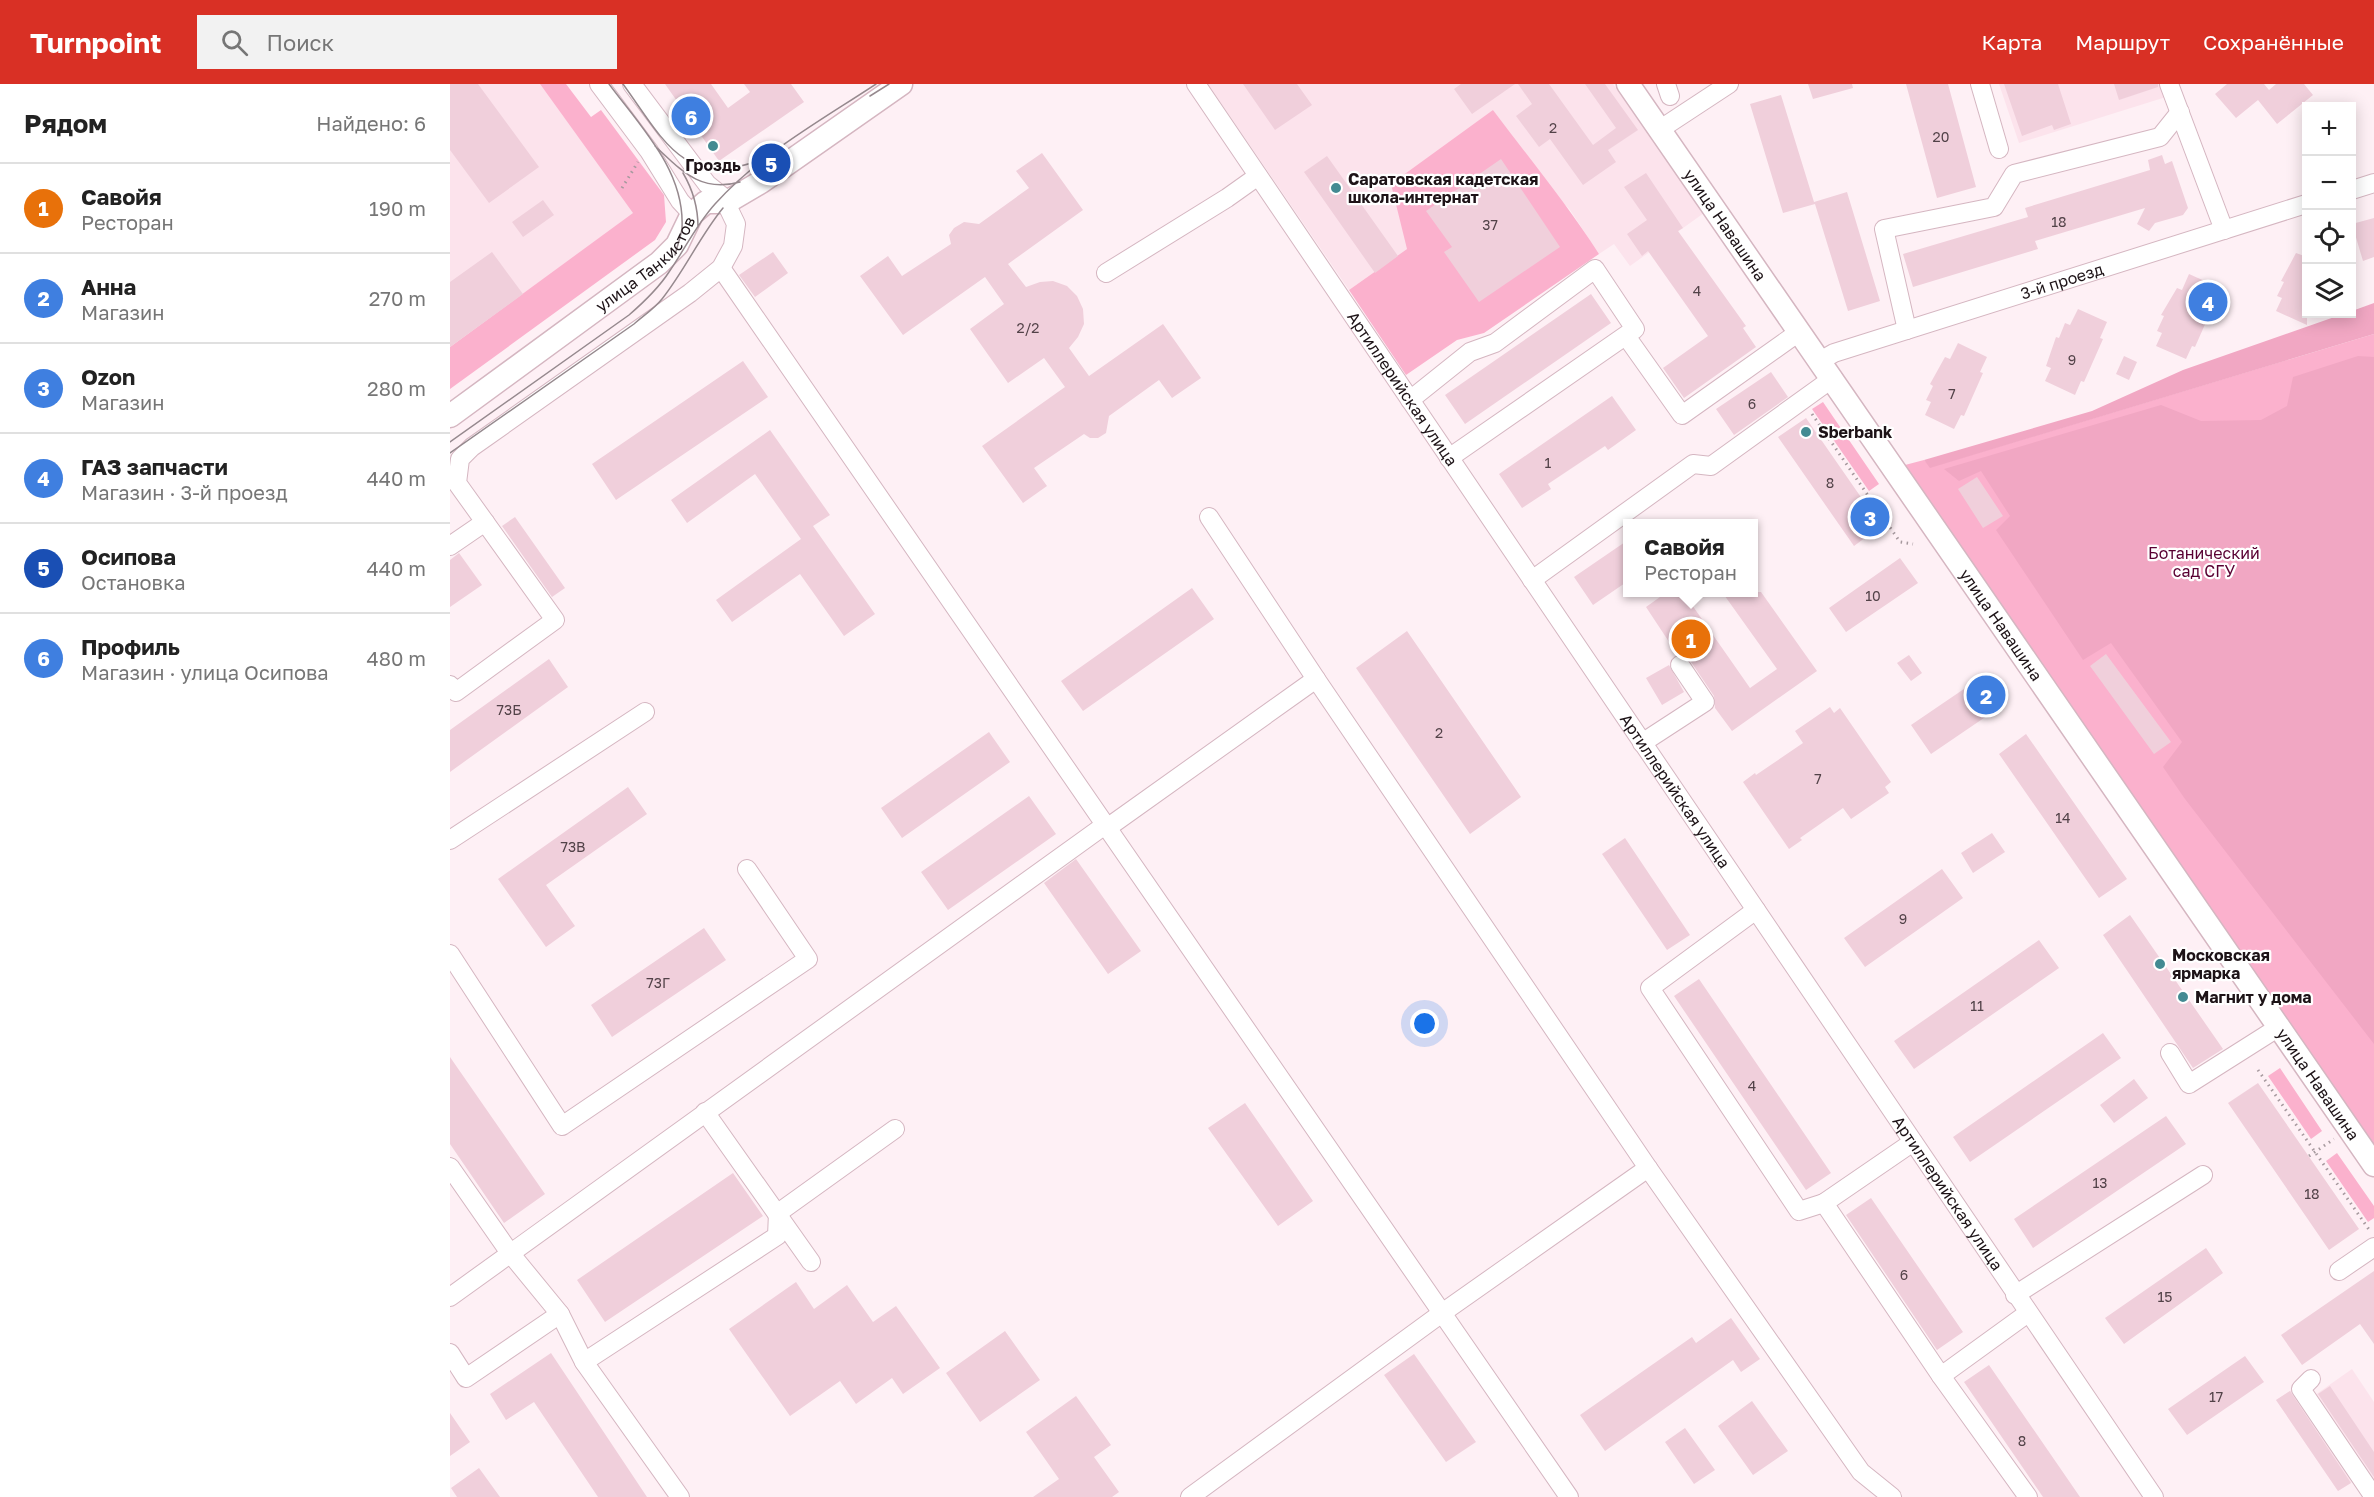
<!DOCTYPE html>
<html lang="ru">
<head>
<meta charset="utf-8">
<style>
	:root { --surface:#fff; --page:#f2f2f2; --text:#222; --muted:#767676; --line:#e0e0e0; --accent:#d93025 }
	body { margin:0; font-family:"Golos Text",sans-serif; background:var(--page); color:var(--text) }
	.controls { position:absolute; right:18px; top:18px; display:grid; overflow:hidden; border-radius:0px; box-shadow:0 3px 15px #0003 }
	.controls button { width:54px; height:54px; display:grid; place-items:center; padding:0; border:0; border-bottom:2px solid var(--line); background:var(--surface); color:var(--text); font:30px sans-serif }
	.you { position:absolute; left:975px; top:940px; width:21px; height:21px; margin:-15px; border:4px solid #fff; border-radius:50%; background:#1a73e8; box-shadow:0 0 0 9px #1a73e833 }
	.badge { display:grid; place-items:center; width:39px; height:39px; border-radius:50%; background:var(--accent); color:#fff; font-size:20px; font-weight:700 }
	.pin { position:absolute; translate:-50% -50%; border:3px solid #fff; box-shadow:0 2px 6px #0006 }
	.popup { position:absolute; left:1173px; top:435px; width:135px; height:78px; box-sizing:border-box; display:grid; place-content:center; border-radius:0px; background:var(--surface); filter:drop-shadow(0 2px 4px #0005); font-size:20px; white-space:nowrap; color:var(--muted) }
	.popup b { font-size:22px; color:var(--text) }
	.popup::after { content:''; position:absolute; left:50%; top:100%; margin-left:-12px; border:12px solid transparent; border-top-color:var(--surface) }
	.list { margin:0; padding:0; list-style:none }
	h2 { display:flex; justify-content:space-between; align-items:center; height:78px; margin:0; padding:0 24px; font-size:26px }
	h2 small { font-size:20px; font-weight:400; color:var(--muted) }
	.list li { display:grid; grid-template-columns:39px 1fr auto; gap:18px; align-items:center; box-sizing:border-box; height:90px; padding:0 24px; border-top:2px solid var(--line) }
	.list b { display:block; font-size:22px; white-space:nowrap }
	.list p { margin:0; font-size:20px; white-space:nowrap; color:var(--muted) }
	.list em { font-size:20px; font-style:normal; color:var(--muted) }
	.icon { flex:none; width:33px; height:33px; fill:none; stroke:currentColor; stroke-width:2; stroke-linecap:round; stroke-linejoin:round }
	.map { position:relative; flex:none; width:1924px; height:1413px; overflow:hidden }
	header { display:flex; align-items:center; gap:36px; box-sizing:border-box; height:84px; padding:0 30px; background:var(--accent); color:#fff }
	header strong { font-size:28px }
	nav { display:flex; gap:33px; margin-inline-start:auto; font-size:21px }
	.search { width:420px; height:54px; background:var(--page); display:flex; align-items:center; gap:15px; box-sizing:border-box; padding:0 21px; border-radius:0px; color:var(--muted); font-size:22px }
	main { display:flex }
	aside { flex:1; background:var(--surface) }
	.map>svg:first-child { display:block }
	.built { fill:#fce3ec }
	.green { fill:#fbb1cd }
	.forest { fill:#f1a7c3 }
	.building { fill:#f0cfdb }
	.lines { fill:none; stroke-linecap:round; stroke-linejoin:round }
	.minor-casing { stroke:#d5b6c1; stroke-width:20 }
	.major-casing { stroke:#d5b6c1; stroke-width:25 }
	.path { stroke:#a6999e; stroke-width:3; stroke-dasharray:1.5 4.5; stroke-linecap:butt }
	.minor { stroke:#fff; stroke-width:18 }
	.major { stroke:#fff; stroke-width:22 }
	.tram { stroke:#96898e; stroke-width:1.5 }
	.poi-dot { fill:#438a92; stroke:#fff; stroke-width:2 }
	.labels { text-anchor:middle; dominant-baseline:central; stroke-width:4.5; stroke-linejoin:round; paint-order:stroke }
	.number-label { font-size:14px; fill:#524248 }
	.poi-label { font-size:16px; font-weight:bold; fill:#1d1317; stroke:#fff; text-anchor:start }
	.street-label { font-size:16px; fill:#1d1317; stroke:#fff }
	.park-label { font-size:16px; fill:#590032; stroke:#fff }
</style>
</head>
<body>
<header>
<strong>Turnpoint</strong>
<div class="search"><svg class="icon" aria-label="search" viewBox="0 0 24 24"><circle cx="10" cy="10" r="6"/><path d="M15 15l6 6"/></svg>Поиск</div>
<nav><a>Карта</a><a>Маршрут</a><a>Сохранённые</a></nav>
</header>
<main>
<aside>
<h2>Рядом<small>Найдено: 6</small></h2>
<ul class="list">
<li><span class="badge" style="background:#e8710a">1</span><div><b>Савойя</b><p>Ресторан</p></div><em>190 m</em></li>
<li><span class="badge" style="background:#3f7fe0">2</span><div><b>Анна</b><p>Магазин</p></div><em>270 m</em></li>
<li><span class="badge" style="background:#3f7fe0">3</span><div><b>Ozon</b><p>Магазин</p></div><em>280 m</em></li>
<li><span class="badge" style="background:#3f7fe0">4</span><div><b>ГАЗ запчасти</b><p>Магазин · 3-й проезд</p></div><em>440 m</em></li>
<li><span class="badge" style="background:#1a4fb4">5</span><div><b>Осипова</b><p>Остановка</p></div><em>440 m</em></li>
<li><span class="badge" style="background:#3f7fe0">6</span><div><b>Профиль</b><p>Магазин · улица Осипова</p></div><em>480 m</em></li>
</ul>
</aside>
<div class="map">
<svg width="1924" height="1413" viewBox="0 0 1924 1413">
	<rect width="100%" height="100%" fill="#fef0f5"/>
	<path class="built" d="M0 0H90L184 129 0 263Z
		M758 0H1163L1254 129 1180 182 1164 160 1149 170 1120 126 1103 108 1043 26 957 165 899 206Z
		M1549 0H1711L1716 13 1569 59Z
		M1902 1285 1924 1318V1402L1905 1396 1888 1407 1826 1316 1843 1305 1865 1311Z"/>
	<path class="green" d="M90 0H116L141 33 151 26 214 111 216 138 205 156 0 305V263L183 129Z
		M1043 26C1079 74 1117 120 1149 170L1034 249 1007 256 956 291 899 206 957 165 941 100Z
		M1924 250V1063L1455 381 1474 376 1481 383Z
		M1373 318 1429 400 1419 407 1362 325Z
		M1830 984 1872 1047 1861 1055 1818 992Z
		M1887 1069 1924 1122V1134L1918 1138 1876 1077Z"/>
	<path class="forest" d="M1924 219V250L1480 384 1474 376 1642 327 1733 286 1893 230H1902V227Z
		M1908 272 1924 273V960L1735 715 1713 683 1732 658 1661 559 1633 576 1546 446 1560 432 1531 387 1509 397 1494 385 1711 321 1751 337 1811 336 1837 322 1843 293Z"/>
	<path class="building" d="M0 0H28L89 83 39 119 0 66Z
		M215 0H261L278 24 300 8 294 0H341L354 18 269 77Z
		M793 0H847L862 21 825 46Z
		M1011 0H1065L1022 30 1004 5Z
		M1068 0H1099L1143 61 1166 44 1135 0H1155L1188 46 1158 66 1166 78 1133 101 1100 55 1089 63 1066 32 1082 20Z
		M1358 0H1402L1403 4 1363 15Z
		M1456 0H1498L1526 103 1487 114Z
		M1554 0H1608L1621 40 1604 46 1602 41 1572 52Z
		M1664 0H1708V3L1669 16Z
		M1777 0H1814L1819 6 1826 0H1854L1863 11 1827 40 1808 16 1786 34 1765 10Z
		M1331 11 1364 118 1397 108 1430 217 1398 227 1365 120 1333 129 1300 20Z
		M592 69 633 126 558 180 576 203 590 198 603 197 617 202 627 212 633 225 634 240 628 253 619 264 639 292 713 240 751 294 722 314 709 296 659 332 656 349 648 354H640L634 350 584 384 597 402 573 419 532 362 615 303 594 274 558 299 520 245 554 220 535 193 453 251 410 192 438 172 452 192 501 160 499 151 504 144 514 138 529 140 579 104 566 87Z
		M1712 71 1715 80 1722 77 1738 124 1733 131 1705 139 1699 147 1687 140 1695 124 1585 157 1588 165 1463 203 1453 170 1578 133 1575 124 1700 86 1698 76Z
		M877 72 948 172 925 189 854 88Z
		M1051 75 1110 163 1029 218 994 168 1002 163 976 127Z
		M1196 89 1233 144 1228 147 1296 242 1293 244 1306 263 1234 314 1213 284 1258 252 1198 167 1192 172 1177 150 1197 136 1174 103Z
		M93 116 104 131 73 153 62 138Z
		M1924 134V173L1913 177 1902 140Z
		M42 168 73 210 0 263V198Z
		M323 168 338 189 305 213 289 191Z
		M1846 169 1857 173V241L1826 227 1832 214 1827 212 1834 198 1831 197Z
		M1739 190 1768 203 1761 219 1764 220 1745 263 1742 262 1736 275 1706 262 1712 249 1707 247 1714 232 1711 231 1727 204 1732 206Z
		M1141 210 1161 239 1015 340 995 311Z
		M1628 225 1657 238 1650 254 1653 255 1634 298 1631 297 1625 311 1595 297 1601 284 1596 282 1606 253 1609 254 1615 239 1620 241Z
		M1508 259 1537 273 1530 288 1533 289 1514 332 1511 331 1504 345 1475 331 1481 318 1476 316 1483 302 1480 300 1495 273 1500 275Z
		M1674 272 1687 278 1679 296 1666 290Z
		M293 277 318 313 166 416 142 380Z
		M1321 288 1338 313 1284 351 1266 325Z
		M1162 312 1186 346 1158 366 1155 362 1098 400 1101 405 1072 424 1049 390Z
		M1356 334 1431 442 1404 462 1328 353Z
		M320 346 380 431 363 442 425 530 394 552 350 490 282 538 266 516 351 455 305 390 237 439 221 416Z
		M1527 393 1553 432 1533 444 1508 405Z
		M65 433 115 504 102 513 52 442Z
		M1178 456V497L1143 521 1124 493Z
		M9 469 32 501 0 523V476Z
		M1450 474 1468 499 1396 548 1379 524Z
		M742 504 764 535 633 627 611 597Z
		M1217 508H1233L1300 604 1327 585 1272 508H1311L1367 587 1282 647 1265 624 1264 612 1239 575 1234 571 1227 570 1196 523Z
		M957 547 1071 713 1020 750 906 584Z
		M1656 570 1721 658 1704 670 1640 582Z
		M1459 571 1472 589 1461 597 1447 579Z
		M99 575 118 603 0 688V646Z
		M1219 581 1234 608 1212 621 1196 594Z
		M1533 592 1553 621 1481 670 1461 641Z
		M1380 623 1384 629 1390 624 1441 698 1435 703 1439 709 1401 735 1393 724 1350 754 1352 756 1339 765 1293 698 1305 689 1306 691 1353 659 1345 647Z
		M539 648 560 678 452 754 431 724Z
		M1576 650 1677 795 1649 814 1549 670Z
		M178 703 197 730 96 801 125 842 96 863 48 795Z
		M579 712 606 750 498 826 471 788Z
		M1542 749 1555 768 1523 789 1511 769Z
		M1175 754 1240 851 1217 866 1152 770Z
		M626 775 691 867 658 890 594 799Z
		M1492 785 1513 814 1415 883 1394 854Z
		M1680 831 1773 965 1743 984 1653 851Z
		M254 844 276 876 162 953 141 921Z
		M1589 856 1609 884 1464 985 1444 957Z
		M1249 895 1381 1089 1356 1106 1224 912Z
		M1653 949 1671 974 1520 1078 1503 1053Z
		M0 973 95 1110 54 1139 0 1060Z
		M1684 995 1698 1014 1664 1039 1650 1021Z
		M1808 999 1909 1145 1879 1166 1778 1019Z
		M795 1019 863 1117 828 1142 758 1044Z
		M1716 1032 1736 1060 1583 1164 1564 1135Z
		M283 1089 313 1132 155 1238 127 1196Z
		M1421 1114 1513 1248 1487 1266 1396 1131Z
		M1756 1164 1773 1189 1674 1260 1655 1234Z
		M1924 1187V1260L1910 1240 1852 1281 1831 1251Z
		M346 1198 364 1225 397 1201 423 1238 446 1222 490 1284 453 1310 442 1294 406 1320 390 1297 340 1332 279 1245Z
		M1281 1234 1310 1275 1291 1288 1283 1276 1155 1367 1130 1331 1242 1253 1246 1259Z
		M555 1247 590 1296 530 1338 496 1289Z
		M101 1269 197 1413H148L84 1318 56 1336 40 1310Z
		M964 1270 1026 1358 996 1378 934 1291Z
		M1795 1272 1814 1298 1737 1351 1718 1325Z
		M1539 1281 1630 1413H1593L1514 1298Z
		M1880 1302 1924 1368V1393L1868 1310Z
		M1840 1307 1901 1399 1888 1407 1826 1316Z
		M626 1312 661 1361 644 1373 669 1408 662 1413H583L609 1395 576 1348Z
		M1302 1317 1338 1367 1303 1391 1268 1342Z
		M0 1329 20 1358 0 1372Z
		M1235 1344 1265 1386 1244 1400 1215 1358Z
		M29 1384 50 1413H7L1 1404Z"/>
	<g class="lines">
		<g class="minor-casing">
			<g id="minor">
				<path d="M149 0 199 67 230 117 242 130"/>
				<path id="s1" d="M746 0 1704 1413"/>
				<path d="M1216 0 1220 12"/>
				<path d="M1530 0 1549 65"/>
				<path d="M1719 0 1774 146"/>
				<path d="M1209 46 1279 0"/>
				<path d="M1902 106 1924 99"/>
				<path d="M271 184 1119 1413"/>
				<path d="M656 189 777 114 808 92"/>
				<path d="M1457 246 1434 145 1544 123 1564 90 1710 53 1730 28"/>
				<path d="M1176 252 1232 331 1349 248"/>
				<path id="s2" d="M1370 277 1384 269 1856 120"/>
				<path d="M960 316 1020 268 1045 259 1145 185 1185 245 999 374"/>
				<path d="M759 433 866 595"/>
				<path d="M0 462 35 438"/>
				<path d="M1082 496 1243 380 1261 382 1383 294"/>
				<path d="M0 601 6 608 105 536 7 399 10 375 22 363 240 209 271 184 283 162 286 140 273 113 257 100 182 0"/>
				<path d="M1192 659 1255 618 1230 581"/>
				<path d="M657 744 866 595 1198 1084 1411 1388 1442 1413"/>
				<path d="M0 756 195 628"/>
				<path d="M1306 826 1200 904 1349 1127 1374 1119"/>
				<path d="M0 870 112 1042 358 875 297 785"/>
				<path d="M1720 969 1739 1000 1829 943"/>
				<path d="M255 1028 361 1178"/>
				<path d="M1463 1058 1374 1119 1491 1292 1578 1229"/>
				<path d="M0 1083 60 1169 110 1230 16 1294 0 1269"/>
				<path d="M1889 1187 1924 1163"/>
				<path d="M1565 1211 1753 1091"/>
				<path d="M0 1213 655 741"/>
				<path d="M110 1230 134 1278 327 1152 328 1129 445 1045"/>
				<path d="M134 1278 230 1413"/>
				<path d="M1491 1292 1578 1413"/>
				<path d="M1861 1295 1851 1305 1924 1413"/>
				<path d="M740 1413 992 1229 1198 1084"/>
			</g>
		</g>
		<g class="major-casing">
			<g id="major">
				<path id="s3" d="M1178 0 1924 1081"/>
				<path id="s4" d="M0 332 209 179 227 161 242 130 256 118H277L311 98 451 0"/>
			</g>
		</g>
		<path class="path" d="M172 104 188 78
			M1362 330 1450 458 1463 460
			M1808 986 1920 1147
			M1859 1072 1884 1055"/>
		<use href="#minor" class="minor"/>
		<use href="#major" class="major"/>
		<path class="tram" d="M159 0C191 43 235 87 232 144 231 153 227 162 225 171
			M173 0C211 52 234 107 309 76
			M420 12 439 0
			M205 62C231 86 250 109 290 98
			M233 89C243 106 248 124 248 143
			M0 358 179 231C194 218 208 205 219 188 235 165 246 141 265 120 310 70 370 37 426 0
			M0 369 184 240C193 232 205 224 212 215 235 186 250 152 273 124"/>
	</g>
	<g class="poi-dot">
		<circle cx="263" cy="62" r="6"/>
		<circle cx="886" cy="104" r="6"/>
		<circle cx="1356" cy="348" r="6"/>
		<circle cx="1710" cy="880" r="6"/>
		<circle cx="1733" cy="913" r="6"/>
	</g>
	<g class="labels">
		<g class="number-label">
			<text x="1103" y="43">2</text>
			<text x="1491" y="52">20</text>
			<text x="1609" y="137">18</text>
			<text x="1040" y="140">37</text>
			<text x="1247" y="206">4</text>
			<text x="578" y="243">2/2</text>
			<text x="1622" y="275">9</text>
			<text x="1502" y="309">7</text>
			<text x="1302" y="319">6</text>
			<text x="1098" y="378">1</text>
			<text x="1380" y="398">8</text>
			<text x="1423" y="511">10</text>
			<text x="59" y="625">73Б</text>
			<text x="989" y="648">2</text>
			<text x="1368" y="694">7</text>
			<text x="1613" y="733">14</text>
			<text x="123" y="762">73В</text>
			<text x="1453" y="834">9</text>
			<text x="208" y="898">73Г</text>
			<text x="1527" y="921">11</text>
			<text x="1302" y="1001">4</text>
			<text x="1650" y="1098">13</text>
			<text x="1862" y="1109">18</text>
			<text x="1454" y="1190">6</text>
			<text x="1715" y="1212">15</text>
			<text x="1766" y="1312">17</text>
			<text x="1572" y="1356">8</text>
		</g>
		<g class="poi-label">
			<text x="263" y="81" text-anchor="middle">Гроздь</text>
			<text x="898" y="95">Саратовская кадетская<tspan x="898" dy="18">школа-интернат</tspan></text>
			<text x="1368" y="348">Sberbank</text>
			<text x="1722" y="871">Московская<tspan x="1722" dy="18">ярмарка</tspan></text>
			<text x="1745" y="913">Магнит у дома</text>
		</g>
		<g class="street-label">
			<text stroke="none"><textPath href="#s3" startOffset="171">улица Навашина</textPath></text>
			<text stroke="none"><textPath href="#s4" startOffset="249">улица Танкистов</textPath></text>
			<text stroke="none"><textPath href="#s2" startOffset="255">3-й проезд</textPath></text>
			<text stroke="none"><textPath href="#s1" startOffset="368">Артиллерийская улица</textPath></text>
			<text stroke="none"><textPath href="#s3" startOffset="657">улица Навашина</textPath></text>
			<text stroke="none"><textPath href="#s1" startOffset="854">Артиллерийская улица</textPath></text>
			<text stroke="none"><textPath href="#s3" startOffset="1215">улица Навашина</textPath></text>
			<text stroke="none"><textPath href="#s1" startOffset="1340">Артиллерийская улица</textPath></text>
		</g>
		<g class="park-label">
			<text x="1754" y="469">Ботанический<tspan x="1754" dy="18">сад СГУ</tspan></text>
		</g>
	</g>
</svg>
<div class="controls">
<button>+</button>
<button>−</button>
<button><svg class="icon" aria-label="locate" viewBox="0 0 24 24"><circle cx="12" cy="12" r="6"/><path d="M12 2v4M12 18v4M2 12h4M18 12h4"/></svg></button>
<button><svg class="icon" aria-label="layers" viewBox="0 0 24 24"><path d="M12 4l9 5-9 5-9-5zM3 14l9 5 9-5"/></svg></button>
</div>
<div class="you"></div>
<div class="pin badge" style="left:1241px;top:555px;background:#e8710a">1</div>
<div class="popup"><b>Савойя</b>Ресторан</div>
<div class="pin badge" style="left:1536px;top:611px;background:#3f7fe0">2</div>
<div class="pin badge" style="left:1420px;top:433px;background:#3f7fe0">3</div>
<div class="pin badge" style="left:1758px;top:218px;background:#3f7fe0">4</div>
<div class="pin badge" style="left:321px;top:79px;background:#1a4fb4">5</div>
<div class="pin badge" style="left:241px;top:32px;background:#3f7fe0">6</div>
</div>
</main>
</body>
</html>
